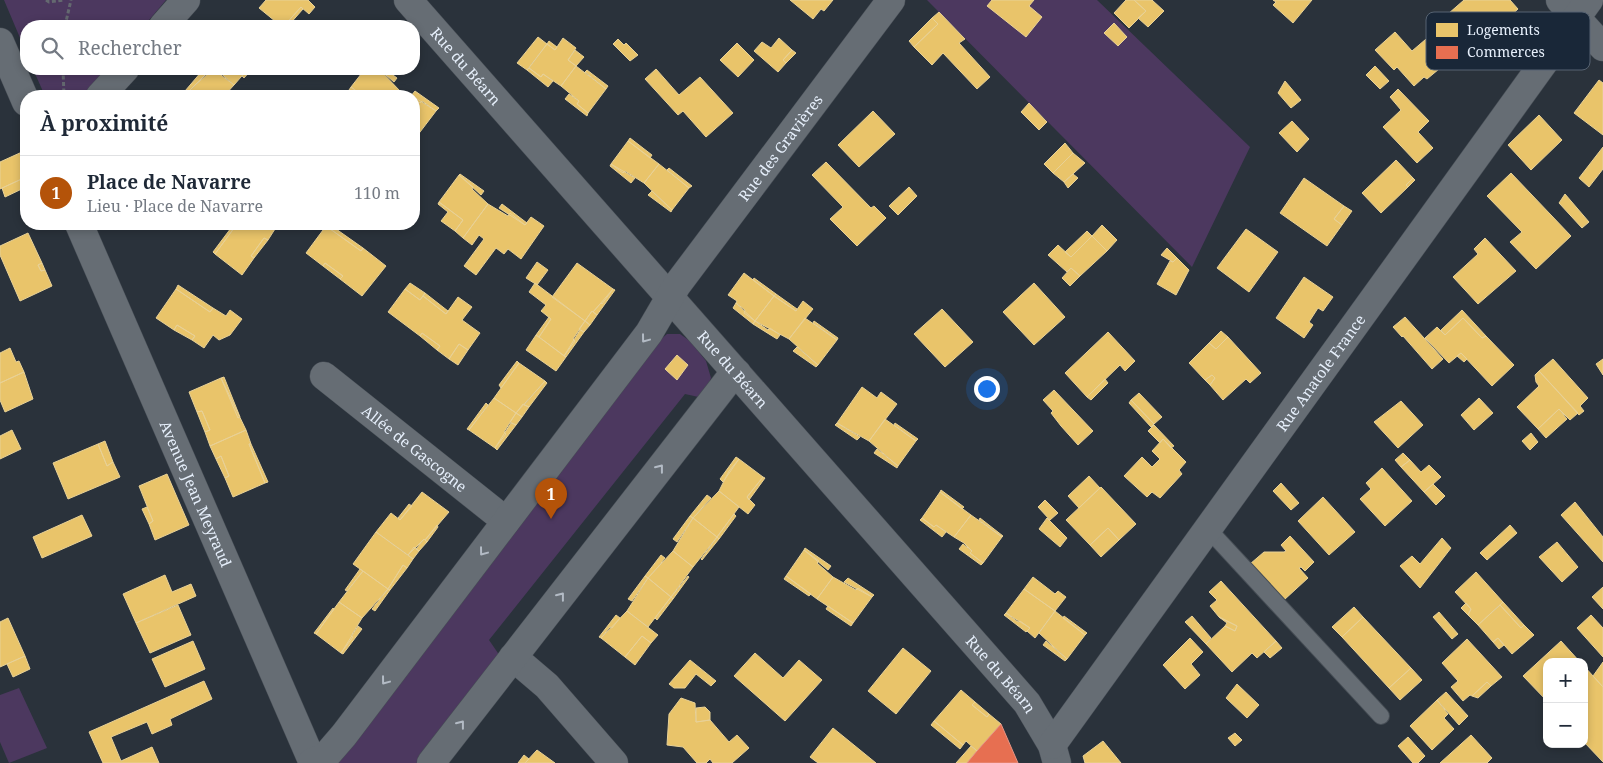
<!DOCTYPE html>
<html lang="fr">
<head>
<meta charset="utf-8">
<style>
	:root { --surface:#fff; --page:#f6f6f7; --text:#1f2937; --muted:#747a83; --line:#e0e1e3; --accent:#b45309 }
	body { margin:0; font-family:"Noto Serif",serif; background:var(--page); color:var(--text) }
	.controls { position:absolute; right:15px; bottom:15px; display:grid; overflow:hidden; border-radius:10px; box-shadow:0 2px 8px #0003 }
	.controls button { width:45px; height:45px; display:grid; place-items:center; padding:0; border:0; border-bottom:1px solid var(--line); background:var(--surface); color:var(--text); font:25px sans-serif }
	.you { position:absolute; left:986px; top:388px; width:18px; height:18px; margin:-12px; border:4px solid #fff; border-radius:50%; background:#1a73e8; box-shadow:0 0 0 8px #1a73e833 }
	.badge { display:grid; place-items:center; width:32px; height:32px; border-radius:50%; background:var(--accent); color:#fff; font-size:16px; font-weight:700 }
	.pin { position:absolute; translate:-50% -41px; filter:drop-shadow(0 1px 2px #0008) }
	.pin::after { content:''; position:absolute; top:26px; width:18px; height:15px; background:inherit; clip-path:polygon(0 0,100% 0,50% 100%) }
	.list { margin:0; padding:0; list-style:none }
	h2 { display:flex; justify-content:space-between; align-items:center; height:65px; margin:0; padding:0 20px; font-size:21px }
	h2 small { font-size:16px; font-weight:400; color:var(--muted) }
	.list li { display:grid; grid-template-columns:32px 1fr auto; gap:15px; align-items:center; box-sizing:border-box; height:75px; padding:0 20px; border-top:1px solid var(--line) }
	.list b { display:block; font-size:19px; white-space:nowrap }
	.list p { margin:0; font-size:16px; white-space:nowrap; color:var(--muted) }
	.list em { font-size:16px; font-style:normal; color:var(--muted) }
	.icon { flex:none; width:28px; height:28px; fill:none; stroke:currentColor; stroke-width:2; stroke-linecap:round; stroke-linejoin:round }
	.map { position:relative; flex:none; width:1603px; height:763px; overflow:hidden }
	.search { position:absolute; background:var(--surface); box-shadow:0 2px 8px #0003; left:20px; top:20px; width:400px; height:55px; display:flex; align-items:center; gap:12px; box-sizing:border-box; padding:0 18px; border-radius:20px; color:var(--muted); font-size:19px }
	.panel { position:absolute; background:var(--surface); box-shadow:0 2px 8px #0003; left:20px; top:90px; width:400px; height:140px; border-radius:20px }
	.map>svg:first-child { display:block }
	.green { fill:#4c385f }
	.homes { fill:#e9c46a; stroke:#e8d196 }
	.shops { fill:#e76f51; stroke:#e79584 }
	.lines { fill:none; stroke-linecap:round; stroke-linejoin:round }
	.service-casing { stroke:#464d55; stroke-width:18 }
	.minor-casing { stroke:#464d55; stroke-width:29 }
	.path { stroke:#646970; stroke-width:3; stroke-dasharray:4 2.5; stroke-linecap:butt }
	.service { stroke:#666d74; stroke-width:16 }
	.minor { stroke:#666d74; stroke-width:28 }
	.oneway { stroke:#b3bbc5 }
	.labels { text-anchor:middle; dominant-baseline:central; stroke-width:5; stroke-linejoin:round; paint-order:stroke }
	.street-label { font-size:15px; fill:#e6effb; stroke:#192738 }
	.key { fill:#192738; stroke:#566372; stroke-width:1 }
	.key-label { font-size:14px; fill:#e6effb }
</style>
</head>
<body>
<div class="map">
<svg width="1603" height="763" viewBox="0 0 1603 763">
	<rect width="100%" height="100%" fill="#2a323b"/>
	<path class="green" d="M4 0H166L144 26H26V52Z
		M927 0H1097L1250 147 1192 267Z
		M33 69H107L83 96H45Z
		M667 334H680L690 341 706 361 711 378 703 398 685 394 489 640 502 659 421 763H333L643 355Z
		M19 688 47 748 9 763 0 742V695Z"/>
	<path class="homes" d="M266 0H308L315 7 309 14 301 7 284 26H281L259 8Z
		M790 0H833L824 11 821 9 813 19Z
		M992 0H1034L1029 6 1042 17 1026 37 987 6Z
		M1126 0H1134L1146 11 1129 28 1114 13Z
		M1134 0H1152L1164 11 1148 27 1138 18 1146 11Z
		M1273 0H1312L1293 23 1273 5 1276 2Z
		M1464 0H1510L1518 9 1477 46 1448 14Z
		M301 7 303 9 288 26H284Z
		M939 12 965 39 959 43 990 77 977 89 943 53 932 65 914 47 938 24 932 18Z
		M932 18 938 24 914 47 909 41Z
		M1114 23 1127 37 1118 46 1104 33Z
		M1439 28 1457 49 1449 56 1451 59 1427 79 1424 77 1414 86 1397 67 1394 70 1375 50 1395 32 1412 51Z
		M538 37 547 44 527 70 517 63Z
		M563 38 576 48 568 60 576 66 561 86 543 74 541 77 529 68 547 44 555 50Z
		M779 38 792 50 783 60 786 63 778 72 754 51 762 42 771 48Z
		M618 39 624 45 626 43 638 55 630 61 613 44Z
		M549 41 557 47 555 50 547 44Z
		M737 43 754 60 738 77 720 60Z
		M575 50 584 57 576 66 568 60Z
		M792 50 796 53 786 63 783 60Z
		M576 66 606 89 588 113 577 104 579 101 561 86Z
		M1375 66 1389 81 1380 89 1366 75Z
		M529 68 541 77 543 74 553 81 548 87 527 70Z
		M213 69 234 85 224 96H190L187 93Z
		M216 69H248L234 85Z
		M248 69H252L244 78 242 76Z
		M365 69H379L400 91 396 96H363L351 87Z
		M379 69H385L397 78 394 82Z
		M656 69 679 95 700 77 733 113 706 137 683 111 678 115 645 79Z
		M587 70 608 86 606 89 585 72Z
		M202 71 206 74 187 93 185 91Z
		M1599 80 1603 83V135L1574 113Z
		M1285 81 1301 100 1291 108 1278 93Z
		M351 87 363 96H358L349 90Z
		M1398 89 1429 121 1418 132 1433 148 1417 163 1383 127 1401 110 1390 97Z
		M400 91 410 96H396Z
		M415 91 439 108 436 111 422 101 420 103 411 96Z
		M569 94 579 101 577 104 588 113 587 116 565 99Z
		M414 97 436 111 417 136 414 134Z
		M1029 103 1047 122 1039 130 1021 112Z
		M873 111 895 134 859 167 838 145Z
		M1539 115 1562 140 1531 170 1508 145Z
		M1292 121 1309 139 1297 152 1279 133Z
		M630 138 652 155 650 158 628 141Z
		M628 141 659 164 644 183 625 171 623 173 611 164Z
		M1065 143 1073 153 1053 173 1044 164Z
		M1603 147V169L1589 187 1579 178Z
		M22 152 26 162V177L0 189V162Z
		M1073 153 1085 163 1064 182 1053 173Z
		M1396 160 1413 178 1406 185 1408 187 1381 213 1362 193Z
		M826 162 871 208 874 206 886 218 857 246 830 219 843 207 812 175Z
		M611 164 635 178 631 183 610 166Z
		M659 164 689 188 672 210 644 183Z
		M669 168 692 186 689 188 667 170Z
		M1511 173 1571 236 1536 269 1510 242 1522 232 1487 196Z
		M460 174 484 191 481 195 459 175Z
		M1073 174 1078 178 1068 188 1064 182Z
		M459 175 473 187 472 189 488 204 463 238 455 231 463 220 439 202Z
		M26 177V187L5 197 2 188Z
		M1304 178 1344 206 1334 219 1342 225 1327 246 1280 213Z
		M1413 178 1415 180 1408 187 1406 185Z
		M909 187 917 196 898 215 889 206Z
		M652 191 672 210 671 212 648 195Z
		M1565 194 1589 222 1582 228 1559 203Z
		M439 202 463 220 455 231 441 221 448 212 438 204Z
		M488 204 508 216 510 213 525 225 531 217 544 226 521 259 508 249 504 254 496 248 476 275 464 266 484 239 479 235 472 245 463 238Z
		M502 204 527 223 525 225 499 208Z
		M1344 206 1352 211 1342 225 1334 219Z
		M234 224H237L215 254 213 252Z
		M237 224H268L275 229 268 240 264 238 251 256 254 258 242 275 215 254Z
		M329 224 363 248 361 251 326 226Z
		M1102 225 1117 240 1107 251 1092 236Z
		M326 226 361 251 363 248 386 266 362 296 340 279 343 276 325 263 323 266 306 253Z
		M1246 229 1278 252 1249 292 1217 268Z
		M1087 231 1092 236 1071 257 1065 252Z
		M28 233 42 263 38 265 41 271 45 270 52 286 20 301 0 255V246Z
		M1092 236 1107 251 1080 276 1071 268 1067 272 1048 255 1058 245 1071 257Z
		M264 238 268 240 254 258 251 256Z
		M1485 238 1516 271 1478 304 1453 277 1478 254 1474 249Z
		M1167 248 1177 258 1173 262 1161 255Z
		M1177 258 1189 270 1176 295 1157 284 1170 261 1173 262Z
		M537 262 548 270 537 285 526 278Z
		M42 263 45 270 41 271 38 265Z
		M325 263 343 276 340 279 323 266Z
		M577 263 613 289 602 304 601 303 593 312 592 311 585 321 552 297Z
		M1071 268 1080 276 1070 286 1062 278Z
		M744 273 774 296 755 321 744 313 745 310 736 303 737 301 728 295Z
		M1304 277 1333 297 1323 311 1318 308 1309 322 1313 325 1304 338 1276 318Z
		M754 278 776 294 774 296 753 280Z
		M410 283 425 293 420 300 405 289Z
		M535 283 585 321 573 339 575 341 564 356 539 337 551 319 541 311 546 305 529 292Z
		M1034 283 1065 317 1034 345 1003 312Z
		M178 285 213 308 210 312 176 289Z
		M176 289 210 312 213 308 226 316 230 310 242 319 230 335 219 340 213 335 204 348 192 340 195 336 177 325 174 330 156 318Z
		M405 289 420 300 423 296 446 314 458 297 472 307 462 320 480 333 468 350 459 344 449 359 437 350 440 346 422 333 420 336 388 312Z
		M613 289 615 290 597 315 593 312Z
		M425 293 448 311 446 314 423 296Z
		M776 294 797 309 796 311 774 296Z
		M774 296 796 311 803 301 813 309 789 339 755 321Z
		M736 303 755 321 753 324 733 308Z
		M942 309 973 342 945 367 914 334Z
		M1462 310 1486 336 1482 338 1463 318 1445 335 1441 330Z
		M592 311 597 315 590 325 585 321Z
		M549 317 551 319 539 337 536 335Z
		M1405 317 1443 359 1432 369 1403 336 1402 337 1393 327Z
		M805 318 837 340 818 365 789 339Z
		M1463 318 1482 338 1486 336 1514 365 1492 386 1461 353 1449 363 1425 338 1437 327 1445 335Z
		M585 321 590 325 584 332 579 329Z
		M755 321 768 330 770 328 780 335 777 339 753 324Z
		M814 321 838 338 837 340 813 323Z
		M177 325 195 336 192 340 174 330Z
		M580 330 584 332 566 357 564 356Z
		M1221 331 1228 337 1216 349 1209 343Z
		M1108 332 1135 361 1125 371 1120 365 1087 397 1065 373Z
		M422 333 440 346 437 350 420 336Z
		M536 335 566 357 556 371 526 350Z
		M1228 337 1261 373 1250 383 1246 379 1223 400 1210 385 1215 378 1212 375 1205 380 1189 363 1209 343 1216 349Z
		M459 344 468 350 458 365 449 359Z
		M797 347 818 365 816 367 793 351Z
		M10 348 16 362 19 361 24 372 0 383V353Z
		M1461 353 1467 359 1464 362 1457 356Z
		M677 355 688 365 677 380 665 369Z
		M1553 359 1588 398 1580 406 1584 411 1579 415 1539 371Z
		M1603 359V375L1596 364Z
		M517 361 519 363 501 388 499 385Z
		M519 363 545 381 516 413 494 398Z
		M1539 371 1578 413 1570 420 1559 409 1538 429 1517 407 1539 386 1536 382 1535 375Z
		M24 372 33 399 5 412 0 400V383Z
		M1212 375 1215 378 1210 385 1205 380Z
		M224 377 240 417 238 418 221 378Z
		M221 378 246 430 210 446 205 432 210 430 202 411 197 412 189 392Z
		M1105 379 1108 383 1091 400 1087 397Z
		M545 381 547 383 529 407 524 405Z
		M862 387 877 398 881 392 897 404 869 441 837 423Z
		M1054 390 1093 431 1078 445 1061 426 1051 413 1053 411 1043 400Z
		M1139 393 1162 417 1154 424 1131 400Z
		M494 398 516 413 504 432 506 434 495 448 469 430Z
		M1479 398 1493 413 1474 430 1461 415Z
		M1131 400 1154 424 1151 427 1129 403Z
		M1401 401 1423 425 1398 448 1374 422Z
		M486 403 488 405 469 430 467 429Z
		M523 404 529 407 522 417 516 413Z
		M1559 409 1567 419 1546 438 1538 429Z
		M202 411 210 430 205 432 197 412Z
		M516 413 522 417 516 425 510 422Z
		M885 419 916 441 898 466 869 441Z
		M511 423 516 425 497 450 495 448Z
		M837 423 860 437 857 440 835 425Z
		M895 423 918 439 916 441 894 425Z
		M1154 425 1174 446 1171 448 1163 439 1160 443 1148 431Z
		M12 430 21 449 0 459V436Z
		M246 430 251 444H249L265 483 233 497 225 478 229 476 221 456 216 459 210 446Z
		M1531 433 1538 442 1530 450 1522 441Z
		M1163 439 1186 462 1179 470 1182 474 1160 498 1152 492 1147 497 1124 476 1142 457 1152 467 1160 459 1152 451Z
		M105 441 113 462 107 466 98 444Z
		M98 444 107 466 113 462 120 477 68 499 53 463Z
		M249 444H251L268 482 265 483Z
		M877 449 898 466 897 468 874 453Z
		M1403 453 1410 460 1401 467 1395 460Z
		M221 456 229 476 225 478 216 459Z
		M736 457 739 459 723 482 720 479Z
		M739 459 763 477 747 497 755 505 748 514 719 491 729 471Z
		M1410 460 1421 472 1429 465 1441 477 1424 492 1401 467Z
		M1382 468 1412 501 1385 526 1360 499 1371 489 1366 483Z
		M167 474 189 525 155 540 149 524 153 521 139 486Z
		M1089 476 1100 488 1079 508 1068 496Z
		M763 477 765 478 749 500 747 497Z
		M1281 483 1299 503 1291 510 1273 491Z
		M1433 484 1445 496 1436 505 1424 492Z
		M1101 487 1136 524 1119 540 1108 528 1090 545 1066 520Z
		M941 490 964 507 962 509 940 492Z
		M719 491 739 507 717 537 693 518Z
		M422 492 449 512 425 540 424 539 408 555 376 532 391 513 400 520Z
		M940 492 971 515 954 537 936 525 934 527 922 518Z
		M707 495 711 498 693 518 690 516Z
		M1323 497 1355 532 1329 555 1298 521Z
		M1045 500 1058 513 1050 520 1038 507Z
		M1575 502 1603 537V562L1561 515Z
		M409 504 412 506 400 520 398 518Z
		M147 507 153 521 149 524 142 509Z
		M734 514 736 516 719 539 717 537Z
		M82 515 92 536 42 558 33 537Z
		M971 515 1002 537 983 563 970 553 972 551 964 543 954 537Z
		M690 516 693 518 677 542 673 539Z
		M693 518 717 537 693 567 673 551Z
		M922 518 934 527 936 525 946 532 942 537 920 520Z
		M980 518 1003 536 1002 537 979 520Z
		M1047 518 1067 538 1060 547 1039 529Z
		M437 525 438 527 427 542 425 540Z
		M1510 525 1517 533 1487 560 1480 553Z
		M1108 528 1119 540 1101 557 1090 545Z
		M376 532 413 559 407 568 403 565 388 589 353 564Z
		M1290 536 1314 562 1305 571 1301 567 1299 568 1308 578 1284 600 1250 564 1264 552H1284L1286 551 1281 545Z
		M717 537 719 539 702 560 701 559Z
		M1442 538 1451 548 1420 588 1400 566 1412 556 1420 564Z
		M424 539 427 542 419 551 416 549Z
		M1557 542 1578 567 1562 582 1539 557Z
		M963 544 972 551 970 553 983 563 981 565 959 549Z
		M414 547 419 551 413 559 408 555Z
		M805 548 831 566 828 570 804 550Z
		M804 550 819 561 817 563 833 577 817 599 786 576Z
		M673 551 693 567 671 597 648 578Z
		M661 555 665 558 658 567 648 578 645 576Z
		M403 565 407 568 390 590 388 589Z
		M360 569 363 571 347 591 345 590Z
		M363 571 388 589 362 618 339 602Z
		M1476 572 1503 602 1478 625 1468 615 1471 609 1455 592Z
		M165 575 172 592 191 584 196 596 136 623 123 594Z
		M645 576 648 578 632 601 628 599Z
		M688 576 689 577 673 599 671 597Z
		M786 576 811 594 809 596 784 579Z
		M833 577 856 590 858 588 872 597 853 623 817 599Z
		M1033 577 1055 594 1058 591 1066 597 1055 611 1024 589Z
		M648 578 671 597 648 627 627 611Z
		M848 578 874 595 872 597 844 582Z
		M1221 581 1276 641 1257 658 1252 653 1232 672 1206 644 1225 626 1235 631 1237 626 1219 617 1210 606 1217 600 1209 592Z
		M1603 587V609L1592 597Z
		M388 589 390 590 375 611 372 609Z
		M1024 589 1055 611 1035 638 1027 631 1030 628 1006 613Z
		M671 597 673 599 657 620 655 618Z
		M339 602 362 618 351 636 353 637 341 653 316 634Z
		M1503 602 1524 625 1521 628 1500 605Z
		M1466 603 1471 609 1468 615 1461 608Z
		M178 605 191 635 150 653 136 623Z
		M1500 605 1521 628 1524 625 1534 635 1512 654 1498 638 1493 642 1478 625Z
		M828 606 853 623 851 626 826 609Z
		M1354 607 1363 617 1342 637 1332 627Z
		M333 608 334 609 316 634 314 633Z
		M627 611 658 635 651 643 642 636 625 657 601 638Z
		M1055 611 1085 635 1067 659 1039 633Z
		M1439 612 1458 634 1452 639 1433 617Z
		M1006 613 1018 622 1020 621 1030 628 1026 632 1004 615Z
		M616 615 620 618 612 628 610 627 601 638 599 637Z
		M1591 615 1603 628V657L1577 628Z
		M1064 616 1087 633 1085 635 1063 618Z
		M1192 616 1211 638 1206 644 1185 622Z
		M1219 617 1237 626 1235 631 1225 626 1227 623Z
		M1363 617 1411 668 1389 688 1342 637Z
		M8 618 25 656 0 667V622Z
		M358 626 362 629 343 654 341 653Z
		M642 636 651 643 635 665 625 657Z
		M1190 638 1203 652 1191 664 1200 675 1185 689 1163 665Z
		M1498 638 1504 645 1499 649 1493 642Z
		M1467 639 1502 677 1491 686 1487 682 1472 696 1470 695 1463 701 1451 687 1458 681 1442 663Z
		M193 641 205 669 165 687 152 659Z
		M1046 641 1067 659 1065 661 1043 645Z
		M1276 641 1282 648 1270 658 1264 652Z
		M1561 641 1580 662H1547V701L1523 676Z
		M903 648 931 671 896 714 868 691Z
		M755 653 783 678 799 660 822 680 785 721 734 676Z
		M25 656 30 669 13 677 7 664Z
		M690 660 716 681 711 686 696 674 685 688H674L669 684Z
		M1603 662V687L1593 676Z
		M1584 666 1603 687V762L1584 742Z
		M1411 668 1422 680 1400 700 1389 688Z
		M204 681 212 699 170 719 172 725 152 734 147 722 111 737 121 761 152 747 159 763H103L89 732Z
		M1487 682 1491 686 1478 698 1472 696Z
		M1237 684 1259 705 1247 718 1226 698Z
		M961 690 975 702 972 705 987 717 989 714 1001 724 977 751 966 741 963 745 934 721Z
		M1446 692 1468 716 1459 725 1437 700Z
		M681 698 695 703 696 722 710 720 729 742 737 735 749 748 732 763H713L710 759 706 763H697L683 747 667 745 669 714Z
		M1437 700 1448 714 1444 718 1454 729 1432 750 1410 726Z
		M975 702 989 714 987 717 972 705Z
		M705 707 710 712V720L696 722V708Z
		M934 721 963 745 960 749 931 725Z
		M833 728 876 763H818L810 757Z
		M1235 733 1242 740 1235 746 1228 738Z
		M1471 735 1492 758 1487 763H1440Z
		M1408 737 1425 756 1418 763H1413L1398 746Z
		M1103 741 1121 763H1085L1083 756Z
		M971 746 977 751 967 763H956Z
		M537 750 555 763H525Z
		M524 755 529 759 525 763H518Z"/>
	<path class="shops" d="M1001 724 1018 763H967L977 751Z"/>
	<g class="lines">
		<g class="service-casing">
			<path id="service" d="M1209 530 1381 716"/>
		</g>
		<g class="minor-casing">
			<g id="minor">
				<path id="s1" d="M408 0 1027 703 1052 745 1057 763"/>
				<path d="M1560 0 1603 47"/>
				<path d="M163 26 186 0"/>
				<path d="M0 42 26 102"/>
				<path d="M100 96 125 69"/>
				<path id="s2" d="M79 224 313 763"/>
				<path id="s3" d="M324 376 506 521"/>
				<path d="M513 657 547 686 614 763"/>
				<path id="s4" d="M1052 745 1589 0"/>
				<path id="s5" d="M312 762 325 757 344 735 649 333 677 285 891 0"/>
				<path d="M431 763 727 382 737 373"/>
			</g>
		</g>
		<path class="path" d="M46 0 49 2 64 0
			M65 26 71 0
			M63 69 64 96"/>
		<use href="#service" class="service"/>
		<use href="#minor" class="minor"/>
	</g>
	<defs><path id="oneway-chevron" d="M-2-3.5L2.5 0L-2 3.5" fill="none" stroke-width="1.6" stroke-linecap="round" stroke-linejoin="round" transform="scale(1.25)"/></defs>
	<g class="oneway">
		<use href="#oneway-chevron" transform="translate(645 339) rotate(127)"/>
		<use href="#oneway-chevron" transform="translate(660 468) rotate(-52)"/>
		<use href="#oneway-chevron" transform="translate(483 552) rotate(127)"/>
		<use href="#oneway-chevron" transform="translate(561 596) rotate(-52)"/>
		<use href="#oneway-chevron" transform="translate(385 681) rotate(127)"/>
		<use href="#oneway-chevron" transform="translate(461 724) rotate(-52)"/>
	</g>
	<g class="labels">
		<g class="street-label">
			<text stroke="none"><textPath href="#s1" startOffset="88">Rue du Béarn</textPath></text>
			<text stroke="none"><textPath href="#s5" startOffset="775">Rue des Gravières</textPath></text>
			<text stroke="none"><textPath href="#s1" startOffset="492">Rue du Béarn</textPath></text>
			<text stroke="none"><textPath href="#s4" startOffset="459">Rue Anatole France</textPath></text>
			<text stroke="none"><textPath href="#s3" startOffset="116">Allée de Gascogne</textPath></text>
			<text stroke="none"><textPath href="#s2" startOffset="294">Avenue Jean Meyraud</textPath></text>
			<text stroke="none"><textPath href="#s1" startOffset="898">Rue du Béarn</textPath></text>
		</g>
	</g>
	<rect x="1426" y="12" width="164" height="58" rx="8" class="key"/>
	<rect x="1436" y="23" width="22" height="14" fill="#e9c46a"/>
	<rect x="1436" y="46" width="22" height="13" fill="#e76f51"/>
	<g class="key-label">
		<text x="1467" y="35">Logements</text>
		<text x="1467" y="57">Commerces</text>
	</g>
</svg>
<div class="controls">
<button>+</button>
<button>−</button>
</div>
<div class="you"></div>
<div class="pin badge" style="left:551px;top:519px">1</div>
<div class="search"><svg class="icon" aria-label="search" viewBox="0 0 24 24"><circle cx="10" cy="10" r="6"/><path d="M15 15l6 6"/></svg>Rechercher</div>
<section class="panel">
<h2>À proximité<small></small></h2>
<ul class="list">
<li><span class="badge">1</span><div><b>Place de Navarre</b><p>Lieu · Place de Navarre</p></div><em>110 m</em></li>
</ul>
</section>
</div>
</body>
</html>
